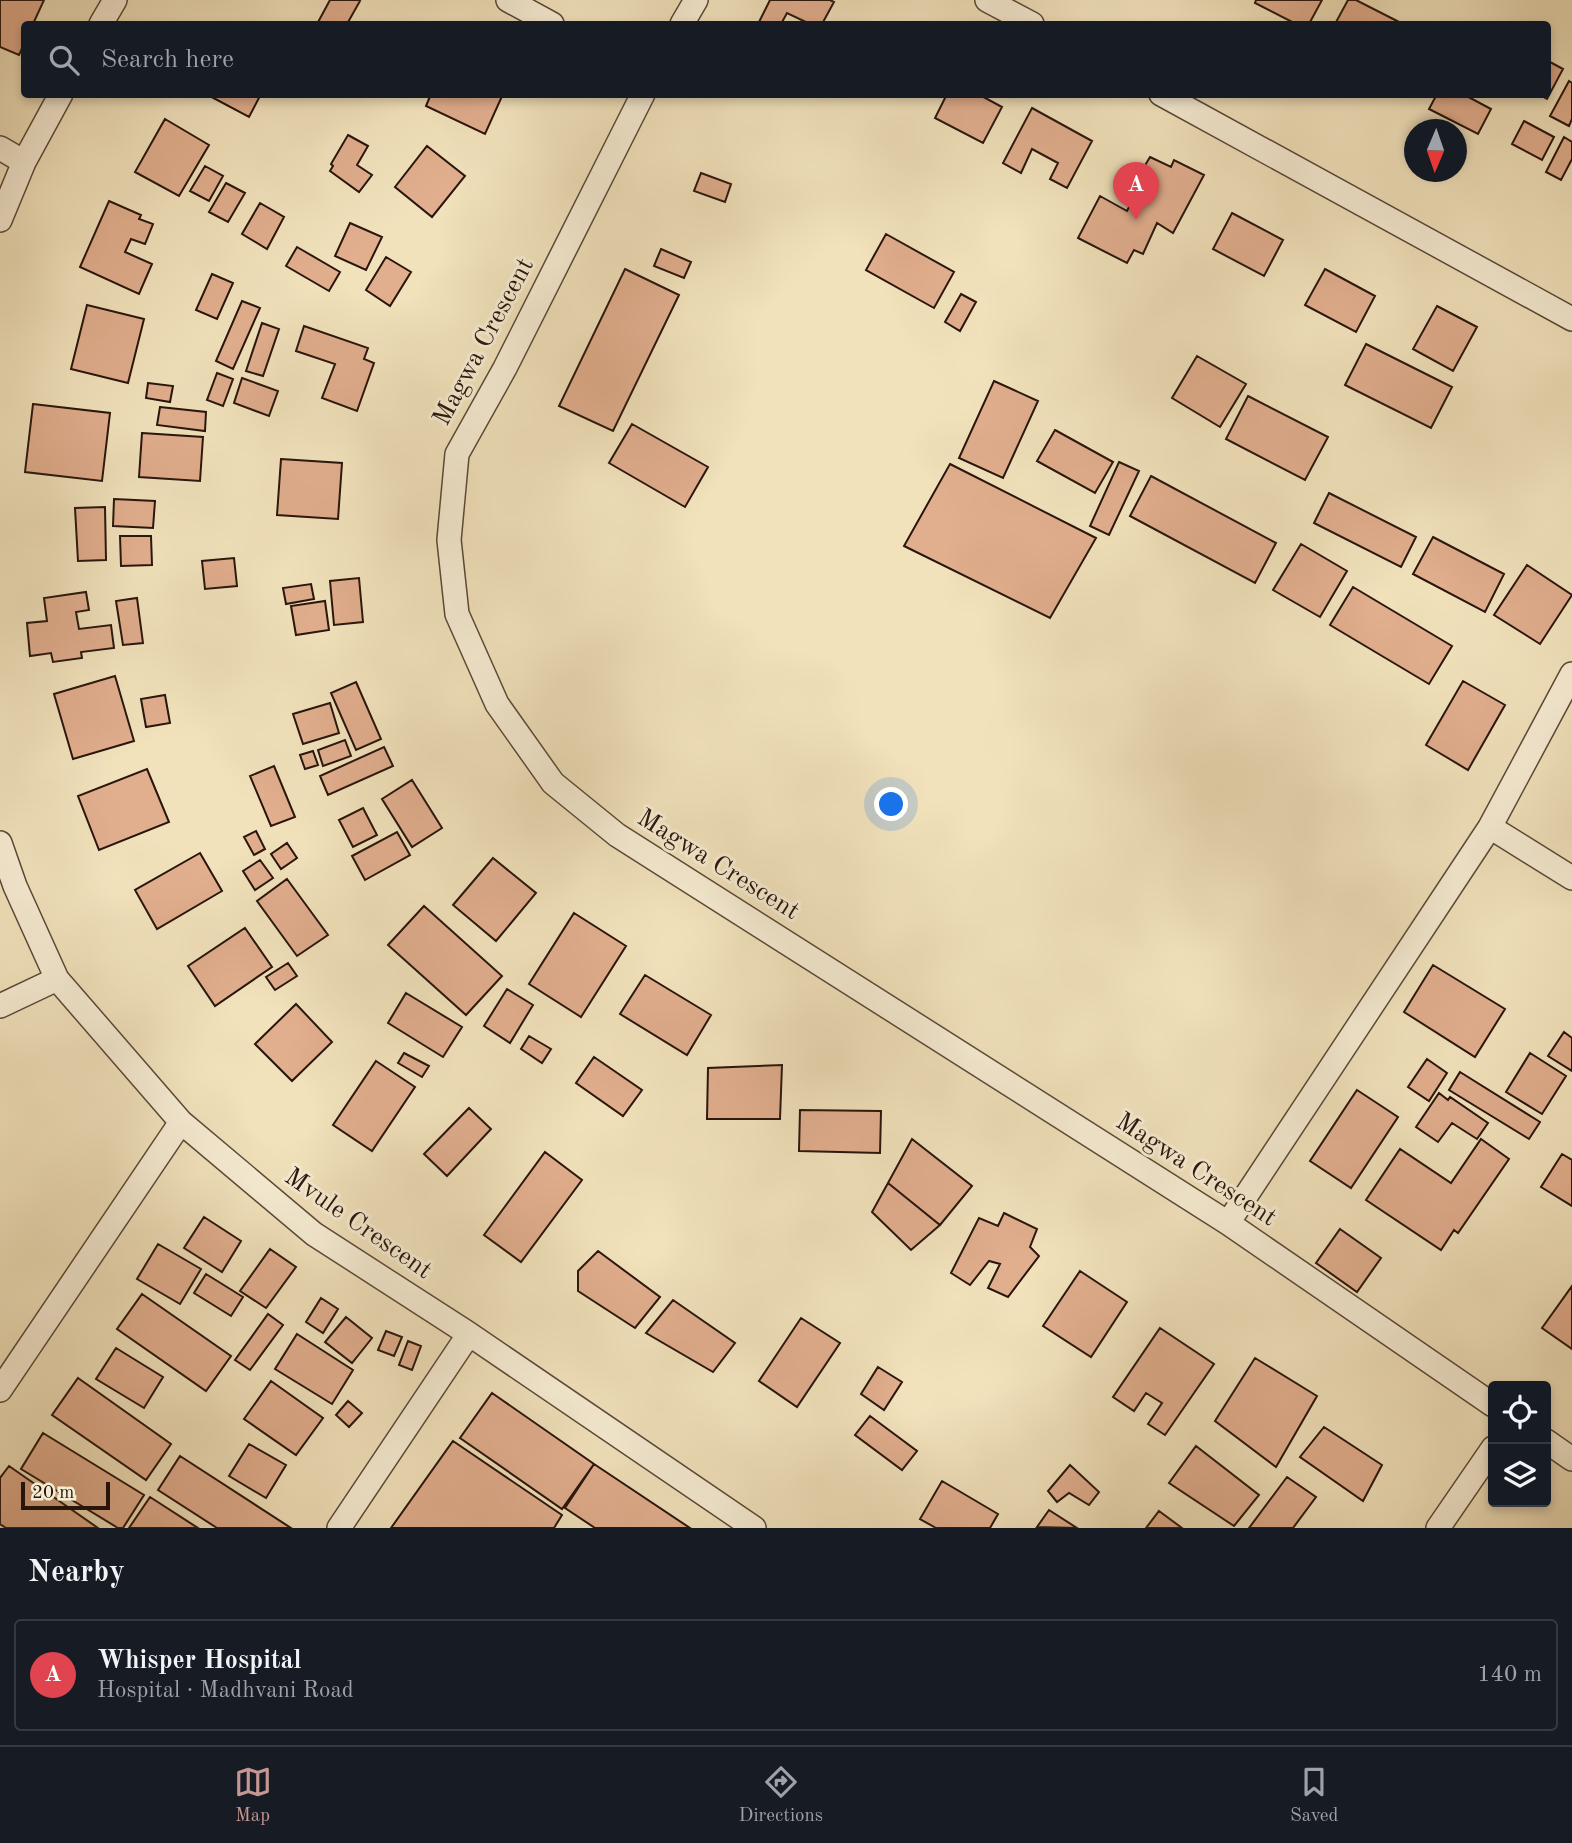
<!DOCTYPE html>
<html lang="en">
<head>
<meta charset="utf-8">
<style>
	:root { --surface:#171b24; --page:#242831; --text:#f1f3f6; --muted:#9ea1a6; --line:#363941; --accent:#c59692 }
	body { margin:0; font-family:"Old Standard TT",serif; background:var(--page); color:var(--text) }
	.controls { position:absolute; right:21px; bottom:21px; display:grid; overflow:hidden; border-radius:7px; box-shadow:0 4px 10px #0003 }
	.controls button { width:63px; height:63px; display:grid; place-items:center; padding:0; border:0; border-bottom:2px solid var(--line); background:var(--surface); color:var(--text); font:35px sans-serif }
	.compass { position:absolute; left:1404px; top:119px; width:63px; height:63px; border-radius:50%; background:var(--surface); box-shadow:0 4px 10px #0003; rotate:182deg }
	.scale { position:absolute; left:21px; bottom:18px; width:89px; box-sizing:border-box; padding-left:7px; border:4px solid #29150c; border-top:0; font-size:19px; line-height:24px; white-space:nowrap; color:#29150c; -webkit-text-stroke:5px #f6ecd3; paint-order:stroke }
	.you { position:absolute; left:892px; top:805px; width:24px; height:24px; margin:-18px; border:5px solid #fff; border-radius:50%; background:#1a73e8; box-shadow:0 0 0 10px #1a73e833 }
	.badge { display:grid; place-items:center; width:46px; height:46px; border-radius:50%; background:var(--accent); color:#fff; font-size:23px; font-weight:700 }
	.pin { position:absolute; translate:-50% -58px; filter:drop-shadow(0 2px 4px #0008) }
	.pin::after { content:''; position:absolute; top:37px; width:24px; height:21px; background:inherit; clip-path:polygon(0 0,100% 0,50% 100%) }
	.list { margin:0; padding:0; list-style:none }
	h2 { display:flex; justify-content:space-between; align-items:center; height:91px; margin:0; padding:0 28px; font-size:30px }
	h2 small { font-size:23px; font-weight:400; color:var(--muted) }
	.list li { display:grid; grid-template-columns:46px 1fr auto; gap:21px; align-items:center; box-sizing:border-box; height:112px; margin:0 14px 14px; padding:0 14px; border:2px solid var(--line); border-radius:7px }
	.list b { display:block; font-size:26px; white-space:nowrap }
	.list p { margin:0; font-size:23px; white-space:nowrap; color:var(--muted) }
	.list em { font-size:23px; font-style:normal; color:var(--muted) }
	.icon { flex:none; width:38px; height:38px; fill:none; stroke:currentColor; stroke-width:2; stroke-linecap:round; stroke-linejoin:round }
	.map { position:relative; flex:none; width:1572px; height:1528px; overflow:hidden }
	.search { position:absolute; background:var(--surface); box-shadow:0 4px 10px #0003; left:21px; right:21px; top:21px; height:77px; display:flex; align-items:center; gap:18px; box-sizing:border-box; padding:0 24px; border-radius:7px; color:var(--muted); font-size:26px }
	.sheet { height:217px; background:var(--surface) }
	nav { display:flex; justify-content:space-around; align-items:center; box-sizing:border-box; height:98px; border-top:2px solid var(--line); background:var(--surface); font-size:19px; color:var(--muted) }
	nav a { display:grid; justify-items:center; gap:4px }
	nav .on { color:var(--accent) }
	.map>svg:first-child { display:block }
	.building { fill:#e1ae8e; stroke:#29150c; stroke-width:2 }
	.lines { fill:none; stroke-linecap:round; stroke-linejoin:round }
	.minor-casing { stroke:#5b4838; stroke-width:26 }
	.minor { stroke:#f6ecd3; stroke-width:23 }
	.labels { text-anchor:middle; dominant-baseline:central; stroke-width:6; stroke-linejoin:round; paint-order:stroke }
	.street-label { font-size:26px; fill:#29150c; stroke:#f6ecd3 }
</style>
</head>
<body>
<div class="map">
<svg width="1572" height="1528" viewBox="0 0 1572 1528">
	<rect width="100%" height="100%" fill="#f1e2bc"/>
	<filter id="stains"><feTurbulence type="fractalNoise" baseFrequency=".00286" numOctaves="4"/><feColorMatrix values="0 0 0 0 .2 0 0 0 0 .09 0 0 0 0 .02 0 0 0 .5 -.17"/></filter>
	<radialGradient id="worn" r=".72"><stop offset=".6" stop-color="#630" stop-opacity="0"/><stop offset="1" stop-color="#630" stop-opacity=".3"/></radialGradient>
	<path class="building" d="M0 0H44L33 24H24V44L19 55 0 47Z
		M330 0H358L360 1 347 24H317Z
		M770 0H830L834 2 822 24H810L787 13 781 24H758Z
		M1256 0H1322L1309 24H1296L1255 3Z
		M1348 0H1356L1403 24H1335Z
		M1550 62 1563 69 1547 99 1538 94H1548V66Z
		M1569 81 1572 83V119L1569 126 1550 116Z
		M206 94H261L249 117Z
		M431 94H503L485 134 426 106Z
		M947 94H978L1002 107 983 143 935 118Z
		M1437 94H1463L1491 109 1478 134 1429 109Z
		M1032 108 1092 141 1067 188 1050 179 1058 163 1032 149 1021 173 1003 163Z
		M165 119 209 145 179 196 135 172Z
		M1524 121 1554 137 1542 160 1512 144Z
		M348 135 368 146 357 165 372 175 359 192 330 171 333 166 331 164Z
		M1564 137 1572 142V159L1561 180 1546 172Z
		M427 146 465 176 432 217 395 187Z
		M1150 157 1171 167 1174 160 1204 175 1173 233 1157 223 1143 254 1134 250 1127 263 1078 238 1100 196 1127 211 1141 184 1138 177Z
		M205 166 223 176 209 201 190 191Z
		M701 173 731 184 725 202 694 191Z
		M226 183 245 193 228 222 209 212Z
		M109 201 141 215 139 219 153 224 145 244 131 239 125 252 152 264 139 294 80 267Z
		M260 203 284 217 267 249 242 234Z
		M1232 213 1283 240 1264 276 1213 249Z
		M350 223 382 237 366 270 335 256Z
		M886 234 954 272 934 308 866 270Z
		M297 247 340 272 329 291 286 266Z
		M661 249 691 262 684 278 654 266Z
		M386 257 411 272 390 306 366 290Z
		M625 269 679 295 613 431 559 406Z
		M1325 269 1375 296 1356 332 1305 305Z
		M212 274 233 283 217 319 196 310Z
		M961 294 976 302 960 331 945 322Z
		M242 301 260 308 233 369 216 361Z
		M87 305 144 319 128 383 71 369Z
		M1437 306 1477 327 1453 371 1413 349Z
		M262 323 279 329 263 376 246 371Z
		M304 326 368 348 364 359 374 363 357 411 322 398 335 364 296 351Z
		M1366 344 1452 387 1431 428 1345 385Z
		M1197 356 1246 384 1220 427 1172 398Z
		M217 373 233 379 223 406 207 400Z
		M242 378 278 391 269 416 234 403Z
		M994 381 1038 401 1003 478 959 458Z
		M148 383 173 386 170 402 146 398Z
		M1248 396 1328 437 1305 480 1226 439Z
		M33 404 110 413 102 481 25 472Z
		M160 407 206 412 205 431 157 425Z
		M632 424 708 467 685 507 609 463Z
		M1055 430 1113 462 1095 493 1037 461Z
		M142 433 203 437 200 481 139 477Z
		M281 459 342 463 338 519 277 515Z
		M1119 462 1139 471 1109 535 1090 526Z
		M950 464 1096 538 1050 618 904 546Z
		M1151 476 1276 543 1255 583 1130 516Z
		M1329 493 1416 537 1401 567 1314 523Z
		M114 499 155 501 153 528 113 526Z
		M105 507 106 560 78 561 75 508Z
		M120 536H151L152 565 121 566Z
		M1433 537 1504 574 1485 612 1413 574Z
		M1301 544 1347 571 1320 617 1273 590Z
		M234 558 237 586 205 589 202 561Z
		M1527 565 1572 595 1540 644 1494 615Z
		M359 578 363 622 334 625 330 581Z
		M311 584 314 599 286 604 283 588Z
		M1353 587 1452 646 1429 684 1330 625Z
		M86 592 89 610 76 612 79 629 111 625 114 648 81 652 82 658 53 662 51 653 30 656 27 623 47 621 44 598Z
		M137 598 143 643 123 645 116 601Z
		M325 601 329 630 296 635 291 606Z
		M115 676 134 741 73 759 54 694Z
		M1463 681 1505 705 1468 770 1426 745Z
		M356 682 381 739 356 750 331 693Z
		M165 695 170 723 146 727 141 699Z
		M330 703 339 733 303 744 293 714Z
		M345 740 351 756 323 766 318 750Z
		M384 747 393 766 328 795 320 776Z
		M313 751 318 765 305 769 300 755Z
		M274 766 295 817 271 826 250 776Z
		M147 769 169 822 99 850 78 796Z
		M412 780 442 828 412 847 382 799Z
		M363 808 377 835 353 847 339 820Z
		M256 831 265 849 254 855 244 837Z
		M397 832 410 855 365 880 352 856Z
		M287 843 297 858 281 869 271 854Z
		M200 853 222 891 157 929 135 890Z
		M493 858 536 893 496 941 453 905Z
		M260 860 273 878 255 890 243 871Z
		M287 879 328 935 297 956 257 901Z
		M424 906 502 976 466 1015 388 945Z
		M574 913 626 946 581 1017 529 984Z
		M245 928 272 967 215 1006 188 966Z
		M288 963 297 976 275 990 266 977Z
		M1433 965 1505 1009 1475 1057 1404 1012Z
		M645 975 711 1015 687 1055 620 1014Z
		M507 989 533 1005 510 1043 484 1026Z
		M406 993 462 1027 443 1057 388 1023Z
		M296 1004 332 1042 292 1081 255 1044Z
		M1564 1032 1572 1038V1071L1548 1056Z
		M529 1036 551 1049 542 1063 521 1049Z
		M404 1053 429 1066 422 1077 398 1063Z
		M1530 1053 1566 1076 1542 1114 1506 1092Z
		M594 1057 642 1090 623 1116 576 1083Z
		M1427 1059 1447 1073 1429 1101 1408 1087Z
		M376 1061 415 1087 372 1151 333 1125Z
		M782 1065 780 1119H707L708 1068Z
		M1460 1072 1540 1122 1529 1139 1449 1090Z
		M1357 1090 1398 1117 1351 1188 1310 1161Z
		M1439 1093 1448 1100 1450 1097 1488 1123 1477 1139 1452 1123 1438 1142 1416 1127Z
		M469 1108 491 1129 447 1176 424 1154Z
		M800 1110 881 1111 880 1153 799 1151Z
		M912 1139 972 1186 940 1225 888 1183Z
		M1481 1139 1509 1159 1458 1233 1454 1230 1441 1250 1366 1200 1400 1149 1451 1183Z
		M545 1152 582 1180 521 1262 484 1235Z
		M1562 1154 1572 1160V1206L1541 1187Z
		M888 1183 940 1225 911 1250 872 1212Z
		M1004 1213 1037 1229 1030 1247 1039 1256 1008 1297 988 1288 1000 1264 989 1261 970 1285 951 1273 979 1218 998 1226Z
		M204 1217 241 1241 222 1272 184 1248Z
		M1340 1229 1381 1258 1357 1292 1316 1263Z
		M158 1244 201 1269 180 1304 137 1279Z
		M270 1249 296 1267 266 1308 240 1291Z
		M598 1251 660 1297 635 1328 578 1291V1271Z
		M1080 1271 1127 1302 1091 1357 1043 1326Z
		M206 1274 243 1297 231 1316 194 1293Z
		M1572 1286V1349L1542 1328Z
		M142 1294 231 1356 206 1391 117 1329Z
		M321 1298 338 1309 323 1333 306 1322Z
		M673 1300 735 1343 713 1372 646 1333Z
		M268 1314 283 1325 250 1370 235 1360Z
		M346 1317 372 1338 352 1363 325 1342Z
		M801 1318 840 1343 797 1407 759 1381Z
		M1160 1328 1214 1364 1165 1435 1148 1424 1162 1403 1146 1393 1134 1411 1113 1397Z
		M386 1331 402 1337 394 1356 378 1350Z
		M297 1334 353 1370 332 1404 275 1369Z
		M408 1341 421 1346 412 1370 399 1365Z
		M116 1348 163 1377 144 1408 96 1379Z
		M1255 1358 1317 1396 1276 1467 1215 1421Z
		M878 1367 902 1382 884 1410 861 1394Z
		M78 1378 171 1444 146 1480 52 1415Z
		M271 1381 323 1418 296 1455 244 1419Z
		M492 1393 594 1464 562 1509 460 1438Z
		M348 1401 362 1413 349 1427 336 1415Z
		M870 1416 917 1451 902 1470 855 1435Z
		M1324 1427 1382 1465 1363 1501 1300 1457Z
		M43 1433 144 1495 123 1528H118L21 1469Z
		M453 1441 562 1515 554 1528H391Z
		M249 1444 286 1465 266 1498 229 1476Z
		M1196 1446 1259 1495 1234 1526 1169 1483Z
		M180 1456 291 1528H217L158 1490Z
		M594 1464 690 1528H595L565 1508Z
		M1070 1465 1099 1492 1089 1505 1069 1493 1057 1502 1048 1491Z
		M9 1466 98 1528H6L0 1524V1478Z
		M1287 1477 1316 1497 1293 1528H1249Z
		M942 1481 998 1514 990 1528H936L920 1519Z
		M150 1497 198 1528H129Z
		M1049 1510 1077 1528 1037 1527Z
		M1159 1511 1182 1528H1146Z"/>
	<g class="lines">
		<g class="minor-casing">
			<path id="minor" d="M508 0 552 24
				M987 0 1032 24
				M101 24 115 0
				M682 24 696 0
				M643 94 505 368 457 454 449 540 457 614 497 704 553 783 617 835 1228 1223 1493 1405
				M1161 94 1572 319
				M0 148 24 162
				M0 220 24 162 61 94
				M1490 827 1572 878
				M0 843 15 886 57 979 181 1122 314 1234 469 1334 754 1528
				M0 1006 57 979
				M1228 1223 1490 827 1572 674
				M0 1390 181 1122
				M1546 1441 1572 1459
				M339 1528 469 1334
				M1438 1528 1493 1448"/>
		</g>
		<use href="#minor" class="minor"/>
	</g>
	<g class="labels">
		<g class="street-label">
			<text transform="translate(484 342) rotate(-62)">Magwa Crescent</text>
			<text transform="translate(718 865) rotate(32)">Magwa Crescent</text>
			<text transform="translate(1196 1170) rotate(33)">Magwa Crescent</text>
			<text transform="translate(358 1224) rotate(35)">Mvule Crescent</text>
		</g>
	</g>
	<rect width="100%" height="100%" filter="url(#stains)"/>
	<rect width="100%" height="100%" fill="url(#worn)"/>
</svg>
<div class="controls">
<button><svg class="icon" aria-label="locate" viewBox="0 0 24 24"><circle cx="12" cy="12" r="6"/><path d="M12 2v4M12 18v4M2 12h4M18 12h4"/></svg></button>
<button><svg class="icon" aria-label="layers" viewBox="0 0 24 24"><path d="M12 4l9 5-9 5-9-5zM3 14l9 5 9-5"/></svg></button>
</div>
<svg class="compass" viewBox="-18 -18 36 36"><path d="M0-13l5 13h-10z" fill="#e53935"/><path d="M0 13l5-13h-10z" fill="#9ea1a6"/></svg>
<div class="scale">20 m</div>
<div class="you"></div>
<div class="pin badge" style="left:1136px;top:220px;background:#e0444e">A</div>
<div class="search"><svg class="icon" aria-label="search" viewBox="0 0 24 24"><circle cx="10" cy="10" r="6"/><path d="M15 15l6 6"/></svg>Search here</div>
</div>
<section class="sheet">
<h2>Nearby<small></small></h2>
<ul class="list">
<li><span class="badge" style="background:#e0444e">A</span><div><b>Whisper Hospital</b><p>Hospital · Madhvani Road</p></div><em>140 m</em></li>
</ul>
</section>
<nav>
<a class="on"><svg class="icon" aria-label="map" viewBox="0 0 24 24"><path d="M3 6l6-2 6 2 6-2v14l-6 2-6-2-6 2zM9 4v14M15 6v14"/></svg>Map</a>
<a><svg class="icon" aria-label="directions" viewBox="0 0 24 24"><path d="M12 3l9 9-9 9-9-9zM9 14v-3h6M13 9l2 2-2 2"/></svg>Directions</a>
<a><svg class="icon" aria-label="saved" viewBox="0 0 24 24"><path d="M7 4h10v16l-5-4-5 4z"/></svg>Saved</a>
</nav>
</body>
</html>
